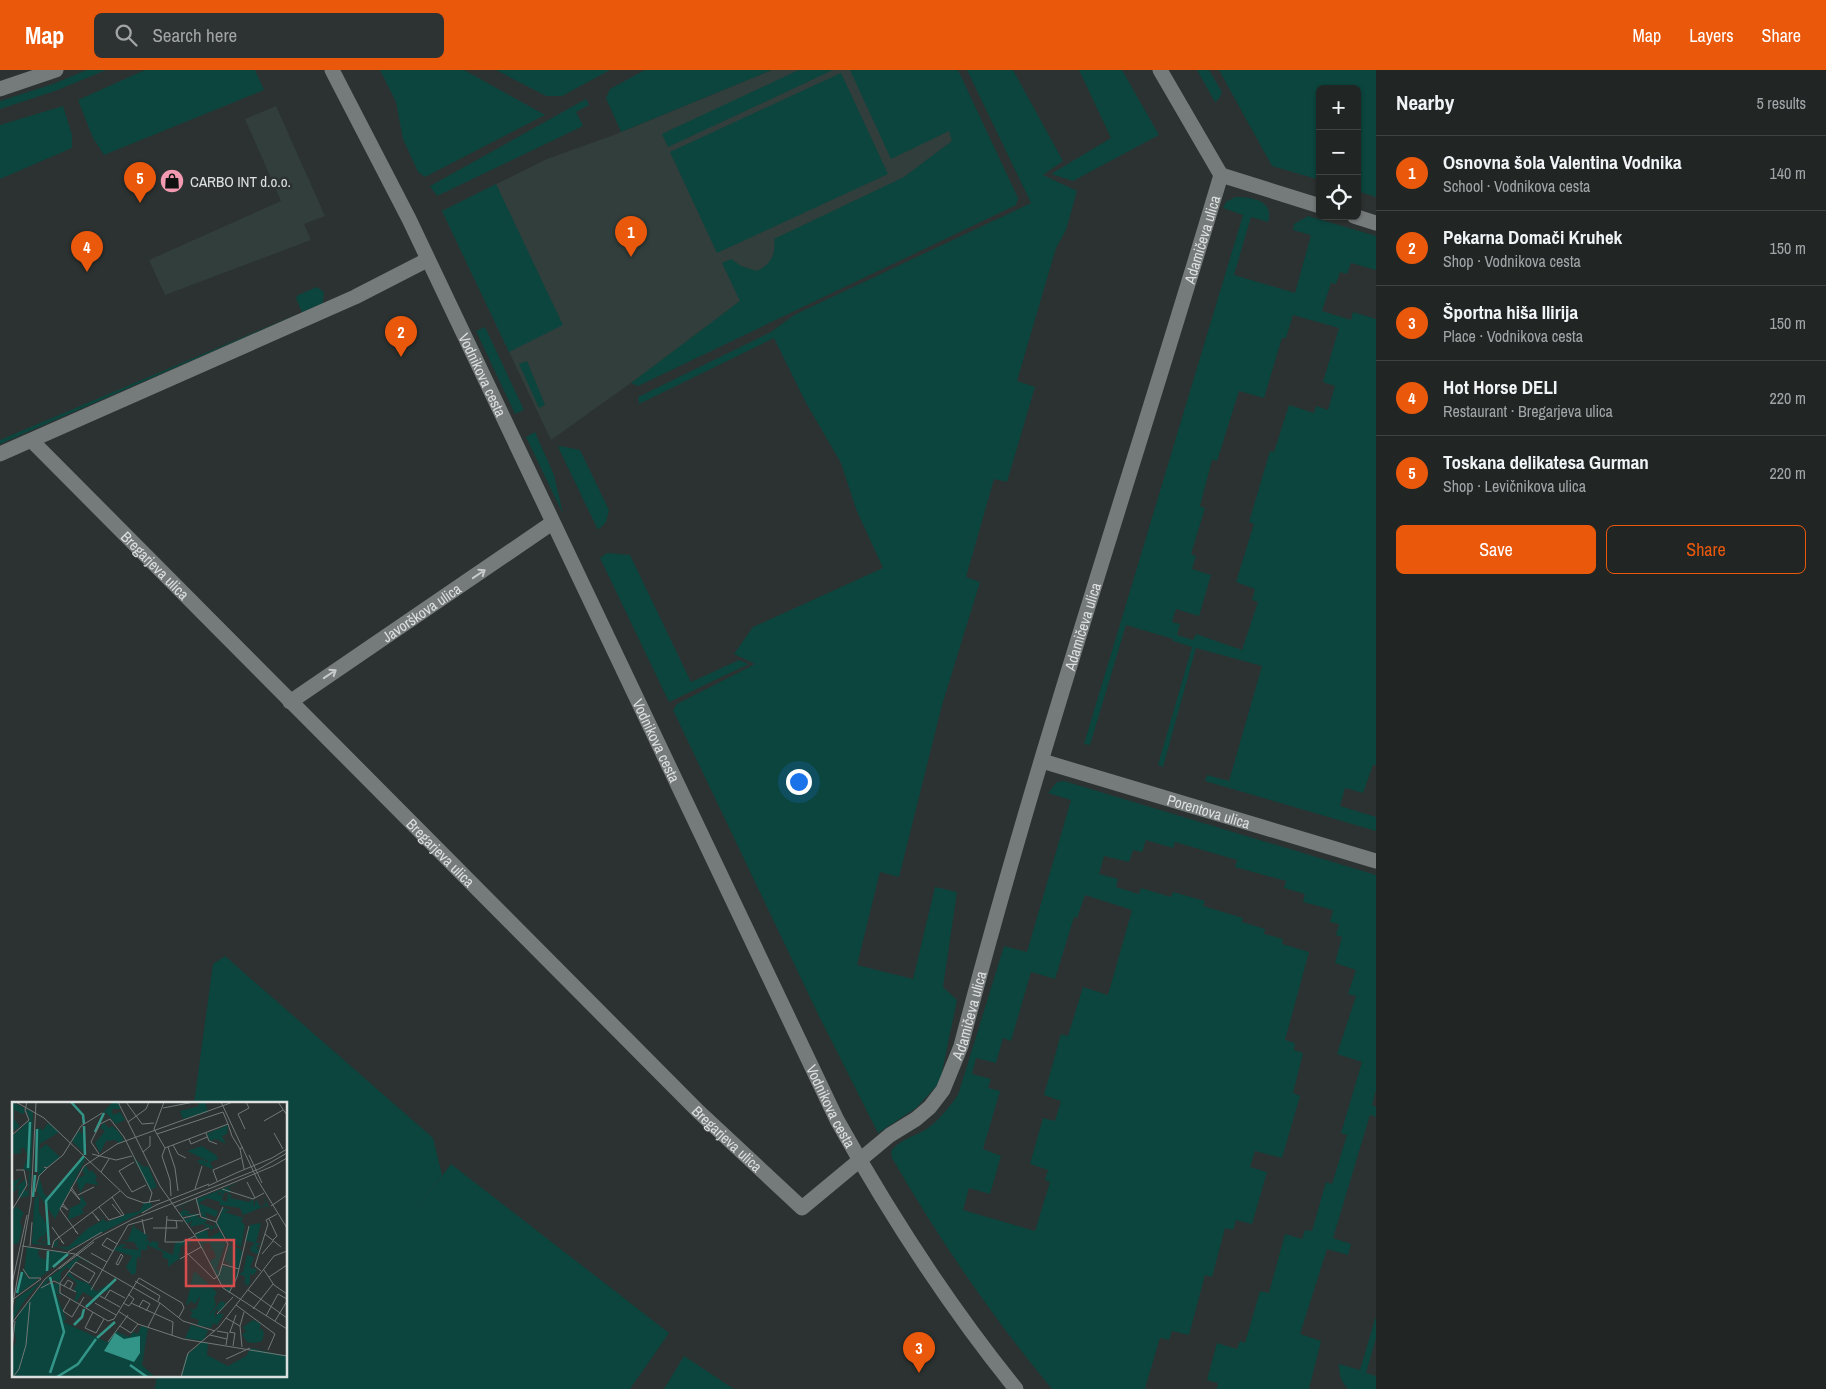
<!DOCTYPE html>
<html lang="en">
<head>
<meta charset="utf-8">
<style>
	:root { --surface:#212625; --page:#2d3232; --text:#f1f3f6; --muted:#a2a5a7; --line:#3e4342; --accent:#ea580c }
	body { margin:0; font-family:"Archivo Narrow",sans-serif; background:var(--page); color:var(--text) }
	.controls { position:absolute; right:15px; top:15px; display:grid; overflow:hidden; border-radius:8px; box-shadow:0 1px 4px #0004 }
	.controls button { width:45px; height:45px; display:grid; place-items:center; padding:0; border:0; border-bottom:1px solid var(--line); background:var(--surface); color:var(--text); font:25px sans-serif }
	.you { position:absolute; left:798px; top:711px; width:18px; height:18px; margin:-12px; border:4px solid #fff; border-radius:50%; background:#1a73e8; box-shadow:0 0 0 8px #1a73e833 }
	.badge { display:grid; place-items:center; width:32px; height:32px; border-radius:50%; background:var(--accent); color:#fff; font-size:16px; font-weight:700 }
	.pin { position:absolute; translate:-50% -41px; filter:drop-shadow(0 1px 2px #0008) }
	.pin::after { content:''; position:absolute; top:26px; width:18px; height:15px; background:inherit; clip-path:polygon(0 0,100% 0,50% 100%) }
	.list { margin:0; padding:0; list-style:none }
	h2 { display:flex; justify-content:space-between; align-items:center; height:65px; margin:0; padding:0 20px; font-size:21px }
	h2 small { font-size:16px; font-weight:400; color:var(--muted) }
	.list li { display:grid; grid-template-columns:32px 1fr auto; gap:15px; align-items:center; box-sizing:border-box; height:75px; padding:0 20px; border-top:1px solid var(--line) }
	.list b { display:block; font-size:19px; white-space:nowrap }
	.list p { margin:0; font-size:16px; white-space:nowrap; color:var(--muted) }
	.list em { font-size:16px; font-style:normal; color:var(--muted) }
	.actions { display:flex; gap:10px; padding:15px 20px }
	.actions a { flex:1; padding:11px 0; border:1px solid var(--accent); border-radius:8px; text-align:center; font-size:18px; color:var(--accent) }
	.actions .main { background:var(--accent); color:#fff }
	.icon { flex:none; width:28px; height:28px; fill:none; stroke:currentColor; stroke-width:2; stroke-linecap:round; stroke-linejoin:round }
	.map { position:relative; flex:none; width:1376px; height:1319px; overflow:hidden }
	header { display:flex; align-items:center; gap:30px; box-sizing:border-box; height:70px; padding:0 25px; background:var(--accent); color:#fff }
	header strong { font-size:24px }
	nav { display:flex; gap:28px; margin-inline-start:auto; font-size:18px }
	.search { width:350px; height:45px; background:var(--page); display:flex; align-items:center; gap:12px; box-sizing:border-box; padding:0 18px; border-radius:8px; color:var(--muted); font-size:19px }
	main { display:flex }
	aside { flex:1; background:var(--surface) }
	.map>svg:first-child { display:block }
	.built { fill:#313e3b }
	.green { fill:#0c453e; fill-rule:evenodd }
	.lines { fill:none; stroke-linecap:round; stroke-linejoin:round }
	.minor { stroke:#757b7a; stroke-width:15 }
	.oneway { stroke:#c7cccb }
	.labels { text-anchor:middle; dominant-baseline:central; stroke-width:5; stroke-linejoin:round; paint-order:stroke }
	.poi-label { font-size:15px; fill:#dce0df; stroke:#2c3231; text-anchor:start }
	.street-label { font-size:15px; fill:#dce0df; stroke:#2c3231 }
	.inset-river { fill:none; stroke:#339588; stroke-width:2.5 }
	.inset-road { fill:none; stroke:#727877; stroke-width:1 }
	.view { fill:#d74d4d; fill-opacity:0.15; stroke:#d74d4d; stroke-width:2.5 }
	.inset-edge { fill:none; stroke:#dce0df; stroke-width:2.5 }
</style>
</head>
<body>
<header>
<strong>Map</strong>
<div class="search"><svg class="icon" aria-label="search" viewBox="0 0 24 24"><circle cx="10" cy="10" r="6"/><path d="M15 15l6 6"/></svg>Search here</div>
<nav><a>Map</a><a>Layers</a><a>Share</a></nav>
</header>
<main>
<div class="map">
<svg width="1376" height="1319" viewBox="0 0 1376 1319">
	<rect width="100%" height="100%" fill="#2c3231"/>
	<path class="built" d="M772 0H951L976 53 649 300 551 370 442 141 547 89 614 65Z
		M276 36 325 146 304 154 311 170 165 225 149 190 281 131 245 49Z"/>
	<path class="green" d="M87 0H106L55 21 0 39V31L53 14Z
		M145 0H255L264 20 104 85 93 68 78 30Z
		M380 0H464L545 45 425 107 418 102 403 69 396 32Z
		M496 0H610L562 26H546Z
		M645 0H772L621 62 606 28 610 19Z
		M799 0H833L668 77 662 64Z
		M850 0H958L1018 128 1016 135 638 316 631 313 740 231 722 193 731 189 741 196 757 201C771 194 776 185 774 169L904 107 952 71 949 61 891 89Z
		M967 0H1013L1063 91 1043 105 1077 121 1066 160 1056 178 1017 311 1035 317 1007 412 994 409 966 507 980 512 942 635 899 807 880 802 857 895 913 909 935 817 957 822 943 917 957 930 940 1012 916 1038 878 1063 818 944 673 640 677 634 755 594 734 584 753 557 883 498 856 439 841 393 805 331 774 268 639 334 638 327 771 262 794 245 1031 133Z
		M1079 0H1122L1159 65 1073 111 1051 104 1111 68Z
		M1197 0H1209L1222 22 1219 29 1215 32Z
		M1219 0H1376V127L1357 121V19H1320V110L1272 96Z
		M841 3 888 104 717 183 670 82Z
		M586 29 589 35 576 42 583 56 437 126 430 116Z
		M63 36 72 65V78L0 109V55Z
		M496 114 563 255 509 282 442 141Z
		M1235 127C1251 127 1275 130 1268 152L1251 147 1234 205 1295 223 1311 165 1293 160 1294 154 1308 146 1376 166V200L1351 193 1347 204 1340 202 1336 214 1331 213 1322 241 1351 250 1353 242 1376 249V695H1373L1363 723 1345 718 1340 736 1376 747V761L1205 711 1207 705 1229 711 1262 596 1196 578 1163 697 1158 695 1192 577 1173 571V569L1126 555 1090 675 1084 674 1243 145 1223 138 1226 132ZM1293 245 1339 258 1323 312 1335 316 1328 340 1316 336 1314 343 1289 335 1274 382 1270 381 1249 452 1254 454 1236 512 1255 519 1252 530 1258 532 1242 580 1196 564 1193 570 1177 565 1180 554 1172 552 1176 539 1199 546 1211 505 1192 499 1196 486 1191 484 1205 438 1200 436 1212 390 1217 391 1239 321 1264 328 1282 268H1286Z
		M317 217 324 222 323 233 0 374V370L302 242 296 228 298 225Z
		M485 257 524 340 515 344 476 261Z
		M527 291 545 335 539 338 519 294Z
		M535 362 554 405 563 444 526 367Z
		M560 376 580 380 609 440 606 452 598 460 558 377Z
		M607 483 630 485 691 612 739 590 749 594 669 632 600 488Z
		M1064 711 1376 805V1020L1372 1035 1376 1037V1047L1370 1045 1333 1168 1351 1174 1348 1185 1327 1179 1300 1264 1321 1271 1309 1319H1217L1218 1313 1207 1310 1217 1273 1237 1279 1240 1271 1245 1273 1260 1221 1269 1223 1285 1164 1302 1169 1305 1160 1312 1161 1326 1112 1332 1114 1347 1065 1341 1063 1362 992 1337 984 1356 926 1348 924 1356 900 1335 893 1342 867 1336 865 1339 854 1330 852 1333 840 1303 832 1305 824 1284 818 1286 811 1235 797 1237 790 1175 772 1173 778 1146 770 1142 782 1133 780 1129 792 1104 786 1099 804 1118 809 1116 817 1139 824 1141 818 1171 827 1173 822 1205 831 1203 836 1243 848 1242 852 1265 859 1264 864 1283 869 1282 874 1309 882 1285 970 1295 973 1294 980 1303 983 1293 1023 1300 1026 1282 1088 1255 1081 1250 1097 1267 1102 1252 1154 1236 1150 1233 1160 1225 1158 1212 1207 1205 1205 1189 1265 1172 1261 1169 1270 1160 1268 1145 1318 1148 1319H1052C992 1247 939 1169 892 1088L891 1081C901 1068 915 1067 928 1058 940 1049 949 1037 958 1025L1004 876 1027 882 1071 730 1048 723 1057 712ZM1085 825 1132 840 1108 925 1083 917 1068 966 1061 964 1044 1025 1061 1031 1055 1051 1043 1048 1030 1094 1048 1100 1045 1110 1050 1112 1035 1161 963 1140 969 1118 990 1124 1001 1086 983 1079 1000 1021 988 1018 991 1009 972 1004 976 988 996 993 1003 968 1011 971 1031 902 1055 909 1074 847 1077 848Z
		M225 886 433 1068 442 1105 415 1141 451 1094 669 1263 630 1319H155L157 1305H286V1033H194L213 894Z
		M1376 1246V1268L1366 1303 1376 1306V1319H1348C1341 1312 1339 1304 1339 1294L1360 1300Z
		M684 1286 734 1319H664Z"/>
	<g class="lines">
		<g class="minor">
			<path id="s1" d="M332 0 409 149 837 1050C890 1145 948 1235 1016 1319"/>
			<path d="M0 19 56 0"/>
			<path d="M1221 105 1320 136"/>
			<path d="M1354 146 1376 153"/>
			<path id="s2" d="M32 371 699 1042 802 1138 890 1065 916 1049 930 1037 943 1020 961 976C1037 683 1135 395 1221 105L1160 0"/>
			<path d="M0 384 355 227 427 190"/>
			<path id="s3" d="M290 632 552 453"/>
			<path id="s4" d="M1042 691 1376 791"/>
		</g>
	</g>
	<defs><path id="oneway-shaft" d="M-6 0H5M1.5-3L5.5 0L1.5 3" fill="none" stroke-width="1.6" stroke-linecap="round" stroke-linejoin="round" transform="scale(1.25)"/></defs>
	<g class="oneway">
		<use href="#oneway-shaft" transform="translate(479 504) rotate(-34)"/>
		<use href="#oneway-shaft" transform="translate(330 604) rotate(-34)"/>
	</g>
	<defs>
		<g id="shop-disc" transform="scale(1.25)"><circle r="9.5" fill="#f19ab1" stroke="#2c3231"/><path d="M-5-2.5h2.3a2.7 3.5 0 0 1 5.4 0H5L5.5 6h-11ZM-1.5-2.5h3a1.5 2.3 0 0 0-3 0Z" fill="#111"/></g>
	</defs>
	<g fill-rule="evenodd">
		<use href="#shop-disc" x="172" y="111"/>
	</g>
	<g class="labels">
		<g class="poi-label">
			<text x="190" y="111">CARBO INT d.o.o.</text>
		</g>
		<g class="street-label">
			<text stroke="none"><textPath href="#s2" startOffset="2161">Adamičeva ulica</textPath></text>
			<text stroke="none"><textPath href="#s1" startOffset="340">Vodnikova cesta</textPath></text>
			<text stroke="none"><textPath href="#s2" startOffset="175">Bregarjeva ulica</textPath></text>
			<text stroke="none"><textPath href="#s3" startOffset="159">Javorškova ulica</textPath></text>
			<text stroke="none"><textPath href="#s2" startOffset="1756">Adamičeva ulica</textPath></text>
			<text stroke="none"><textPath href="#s1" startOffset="745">Vodnikova cesta</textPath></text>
			<text stroke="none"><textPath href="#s4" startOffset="174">Porentova ulica</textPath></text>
			<text stroke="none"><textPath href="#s2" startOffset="580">Bregarjeva ulica</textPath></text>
			<text stroke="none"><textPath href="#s2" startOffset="1351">Adamičeva ulica</textPath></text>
			<text stroke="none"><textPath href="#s1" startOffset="1150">Vodnikova cesta</textPath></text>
			<text stroke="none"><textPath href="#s2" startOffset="985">Bregarjeva ulica</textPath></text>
		</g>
	</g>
	<g transform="translate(12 1032)">
		<rect width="275" height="275" fill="#2c3231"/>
		<path d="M0 0 12 6 13 10 11 12 2 8V17L8 25 0 29ZM101 0H105L109 7H100L101 13 108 10 113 18 104 22 92 9ZM186 0H193L196 10 171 17 168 9 187 4ZM14 7 21 10 19 70 11 67 16 54 12 46 8 47 10 51 0 52V34L18 18ZM36 21 47 30 28 42 27 48 34 42 48 55 36 65H30L34 67 26 74V25L31 28ZM92 21 97 26 100 24 106 29 112 38 106 41 104 38 94 39 88 51 83 41 93 29 88 25ZM216 23 215 32 210 34 214 42 204 37 198 39 195 31 198 30 200 35 199 30ZM66 29 72 32 73 29 74 53 60 39ZM190 44 205 54 206 57 198 60 201 67 190 63 193 59 189 63 185 59 190 57 195 60 194 63 196 59 175 49ZM72 54 74 56 43 117 25 90 27 74 32 92 37 95ZM121 55 132 65 136 64 145 85 138 88ZM74 63 77 70 80 68 85 75 83 78 87 83 74 81 68 91 64 77 73 73 70 68ZM17 71H19L14 111 16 94 6 96 7 85 4 88 0 91V76L3 79 10 75 1 88 14 77 13 89H16ZM24 71 21 116 23 96 27 93V110L37 126 32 135 34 139H29L32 135 30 134 24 140 33 142 38 137V143L20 142ZM228 80 216 86 219 88 217 91 210 89 213 91 211 93 208 90 205 92 211 93 210 98 215 100 216 92 220 93 218 96 237 100 241 97 242 105 244 97 248 105 254 102 251 93 257 105 253 104 231 113 228 106 207 103 208 100 195 96 184 103 185 97ZM69 93 75 102 70 107 72 111 56 118 58 106 72 100 68 101ZM184 97 170 104 172 106 173 111V108L178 110 173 112H187L185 115 200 119 195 118 192 121 203 125V120L206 125 203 126 201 125 200 129 196 124 192 128 194 124 191 122 178 125 180 119 175 122 172 117 179 116 172 113 171 116 167 111 172 108 170 104 164 106ZM132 101H139L140 105 56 148 41 144 43 140 46 137 45 145H56L76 126 91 118 87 112 94 120 112 114 101 122 114 112 128 109ZM186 101 206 109 204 115 192 110 196 116 190 114ZM4 104 12 111 8 119 10 127 7 141 0 143V110ZM211 106 219 108 212 110 232 116 229 118 233 124 229 145 218 141 205 121ZM122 121V125L136 134 134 139 137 138V142L140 139 151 141 146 140V146L161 153 163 141 182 136 183 139 169 144 168 149 172 152 167 149 170 154 165 151 168 156 156 165V157L151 156V150L135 143V148H129L128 162V156L125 155 124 171 120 173 114 165 120 154 102 148 107 141 104 146 110 142 115 143 109 146 127 148 122 140 111 139 116 138ZM249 121 244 141H249L245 144V149L248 145 246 152 236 149 240 150 238 146 243 141 233 138 238 123ZM195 128 197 136 209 129 214 140 204 169 207 166V170L210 163 224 167 219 184 228 159 225 165 216 163 217 159 214 162V158L212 161 217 143 229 147 230 152 225 175 217 190 207 179 198 159 204 155 201 147 196 150 200 146 197 140 191 142 193 150 183 132ZM15 145 34 147 26 148 27 155 34 158 32 162 37 148 40 152 39 148 57 151 29 175 21 177 12 170ZM235 153 242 155 238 166 245 167 242 173 238 172V181L236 184 233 181 232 186 233 174 226 172 231 170ZM67 154 84 165 68 156 58 167 59 170 56 165 49 170 48 181 39 176 34 181 48 182 46 189 50 194 44 191 54 217 51 220 95 240 104 229 117 235 121 230 126 232 129 224 136 226 130 263 143 275H0V248L4 240 2 224 7 211 35 177ZM10 168 16 176 27 177 5 193ZM182 169 197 182 193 188 198 183 205 191 202 195 204 203 196 215 209 199 214 201 210 208 206 210V206L203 210V216L205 212H212L205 223 201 221 199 226 185 223 187 218 178 215 181 210 177 208 184 207 189 193 183 202 179 199 174 204ZM57 170 63 177 76 181 84 190 104 177 96 189H88L83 197 71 190 64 200 62 199 65 191 62 188 65 181 55 173ZM31 178 13 198 0 219 4 197ZM241 218 249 222 247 228 250 226 252 232 250 239 243 241 235 240 230 232 234 230 231 225ZM179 223 196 228 193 236 190 239 173 236ZM190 240 196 241 195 253 216 264 234 254 239 246 275 254V275H169L174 254Z" fill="#0c453e"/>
		<path d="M103 231 112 237 128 234V251L122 260 92 249Z" fill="#339588"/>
		<path class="inset-river" d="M59 0 71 13 72 22M72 24 73 53M83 30 92 11M16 66 18 20M24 70 25 27M21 95 23 73M37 143 34 99 72 54M41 165 56 152M35 169 36 149M5 191 10 170M74 205 104 177M62 223 70 215 72 207M85 236 103 220M118 263 135 275M38 271 52 230 38 175M45 275 66 262 84 237"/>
		<path class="inset-road" d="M4 0 32 16 115 95 132 101 148 98M106 0 148 84M114 0 130 22 142 21M152 0 142 27 153 46M209 0 245 77 275 126M266 0 275 13M151 6 182 0M252 19 271 8M116 20 134 7 137 0M233 27 226 12 237 6 234 0M194 31 197 39 205 42M262 31 271 47M145 32 211 10 216 22M0 33 17 18 13 8 15 0M177 37 179 42 195 35M161 43 166 52 174 56M156 45 163 66 166 89M153 46 216 22 220 34 228 47 231 45M153 46 150 54 158 78 159 94M228 47 232 67M131 50 138 44V34M80 52 104 58 120 54M87 52 79 40 88 22 98 17 112 35 140 91 137 101M237 53 250 81M260 56 275 47M122 60 107 69 120 90 134 83M261 64 275 56M32 65 35 66 51 53 69 24 90 11M89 70 97 57M224 71 260 56M205 79 201 68 229 56M223 80 261 64M235 80 243 96M148 84 184 135 211 186 275 227M196 84 224 71M58 87 68 98 59 85M183 87 190 64M210 87 241 97 252 91M23 90 27 74 35 66M66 93 82 85M100 102 110 114M144 103 197 82M50 104 56 108 51 102M259 104 275 93M87 105 97 118 112 113 100 95M162 105 223 80M0 108 15 83 12 68H4M80 110 87 118V119L83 114M130 111 144 103M155 114 153 140H170L183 134M171 116 188 112M130 117 133 132M257 117 265 134 261 138M155 118 171 119M204 120 211 105M40 125 52 142 49 139M141 126H165L164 118M63 129 66 132 48 107 72 64 105 42 221 0M183 132 197 126M253 132 269 145M10 144 63 152 148 201 171 219 203 229M18 144 20 120M40 146 42 139 108 89M101 149 90 143 95 136 105 142M56 150 90 130M79 151 95 160M175 151 202 177 207 173 216 142 204 120 189 115 184 96M109 152 111 154 106 163 104 162ZM250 152 261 139M168 157 189 145M210 162 227 167M11 167 17 176H29M47 167 82 140M252 168 262 183 275 192M57 169 77 181 83 171 64 160 57 169 48 181V191L96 219 102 217 127 176 170 201 172 206 167 215M249 169 243 164 256 122 254 118 265 112M257 175 275 163M123 179 148 194 146 199M0 182 15 113M52 184 56 178 61 181 58 187M29 186 42 179 64 190M79 188 116 123 141 116M236 188 275 216M217 191 225 175 237 124M88 194 108 205M93 196 98 188 113 196M58 197 51 209 60 215 72 195M0 198 29 177M83 201 104 213M111 201 117 204 122 197 116 192M119 201 161 220 160 233M224 203 263 232 256 248M127 205 131 198 138 202 134 209M0 207 19 100 24 0M241 207 261 182M106 209 126 222 171 237 275 254M81 210 73 226 84 231 92 217M205 212 221 195M254 214 266 192 275 197M214 216 228 224M263 219 275 199M0 221 33 177 83 137 121 117 247 67 275 51M108 224 119 231 126 222M136 225 148 201M205 229 216 231 214 243M217 230 223 231 221 244M218 230 224 213M198 233 215 237M96 240 116 213M230 245 228 224 232 210M0 247 3 219M214 257 238 246M1 275 7 267 14 243 18 200M169 275 176 251 207 225 262 154 275 149"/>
		<path class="view" d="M174 138H222V184H174Z"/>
		<rect width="275" height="275" class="inset-edge"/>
	</g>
</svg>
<div class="controls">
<button>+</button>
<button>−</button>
<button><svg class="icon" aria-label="locate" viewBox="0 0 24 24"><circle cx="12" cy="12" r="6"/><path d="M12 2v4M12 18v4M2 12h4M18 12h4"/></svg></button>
</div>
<div class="you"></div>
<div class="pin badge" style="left:631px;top:187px">1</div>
<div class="pin badge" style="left:401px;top:287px">2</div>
<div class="pin badge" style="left:919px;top:1303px">3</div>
<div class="pin badge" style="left:87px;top:202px">4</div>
<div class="pin badge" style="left:140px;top:133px">5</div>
</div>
<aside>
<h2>Nearby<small>5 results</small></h2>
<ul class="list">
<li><span class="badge">1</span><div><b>Osnovna šola Valentina Vodnika</b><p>School · Vodnikova cesta</p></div><em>140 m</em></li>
<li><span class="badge">2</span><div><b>Pekarna Domači Kruhek</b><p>Shop · Vodnikova cesta</p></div><em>150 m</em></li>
<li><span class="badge">3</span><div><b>Športna hiša Ilirija</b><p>Place · Vodnikova cesta</p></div><em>150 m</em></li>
<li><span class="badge">4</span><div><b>Hot Horse DELI</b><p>Restaurant · Bregarjeva ulica</p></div><em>220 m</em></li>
<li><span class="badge">5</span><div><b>Toskana delikatesa Gurman</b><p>Shop · Levičnikova ulica</p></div><em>220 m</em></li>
</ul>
<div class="actions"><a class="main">Save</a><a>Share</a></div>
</aside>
</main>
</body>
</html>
